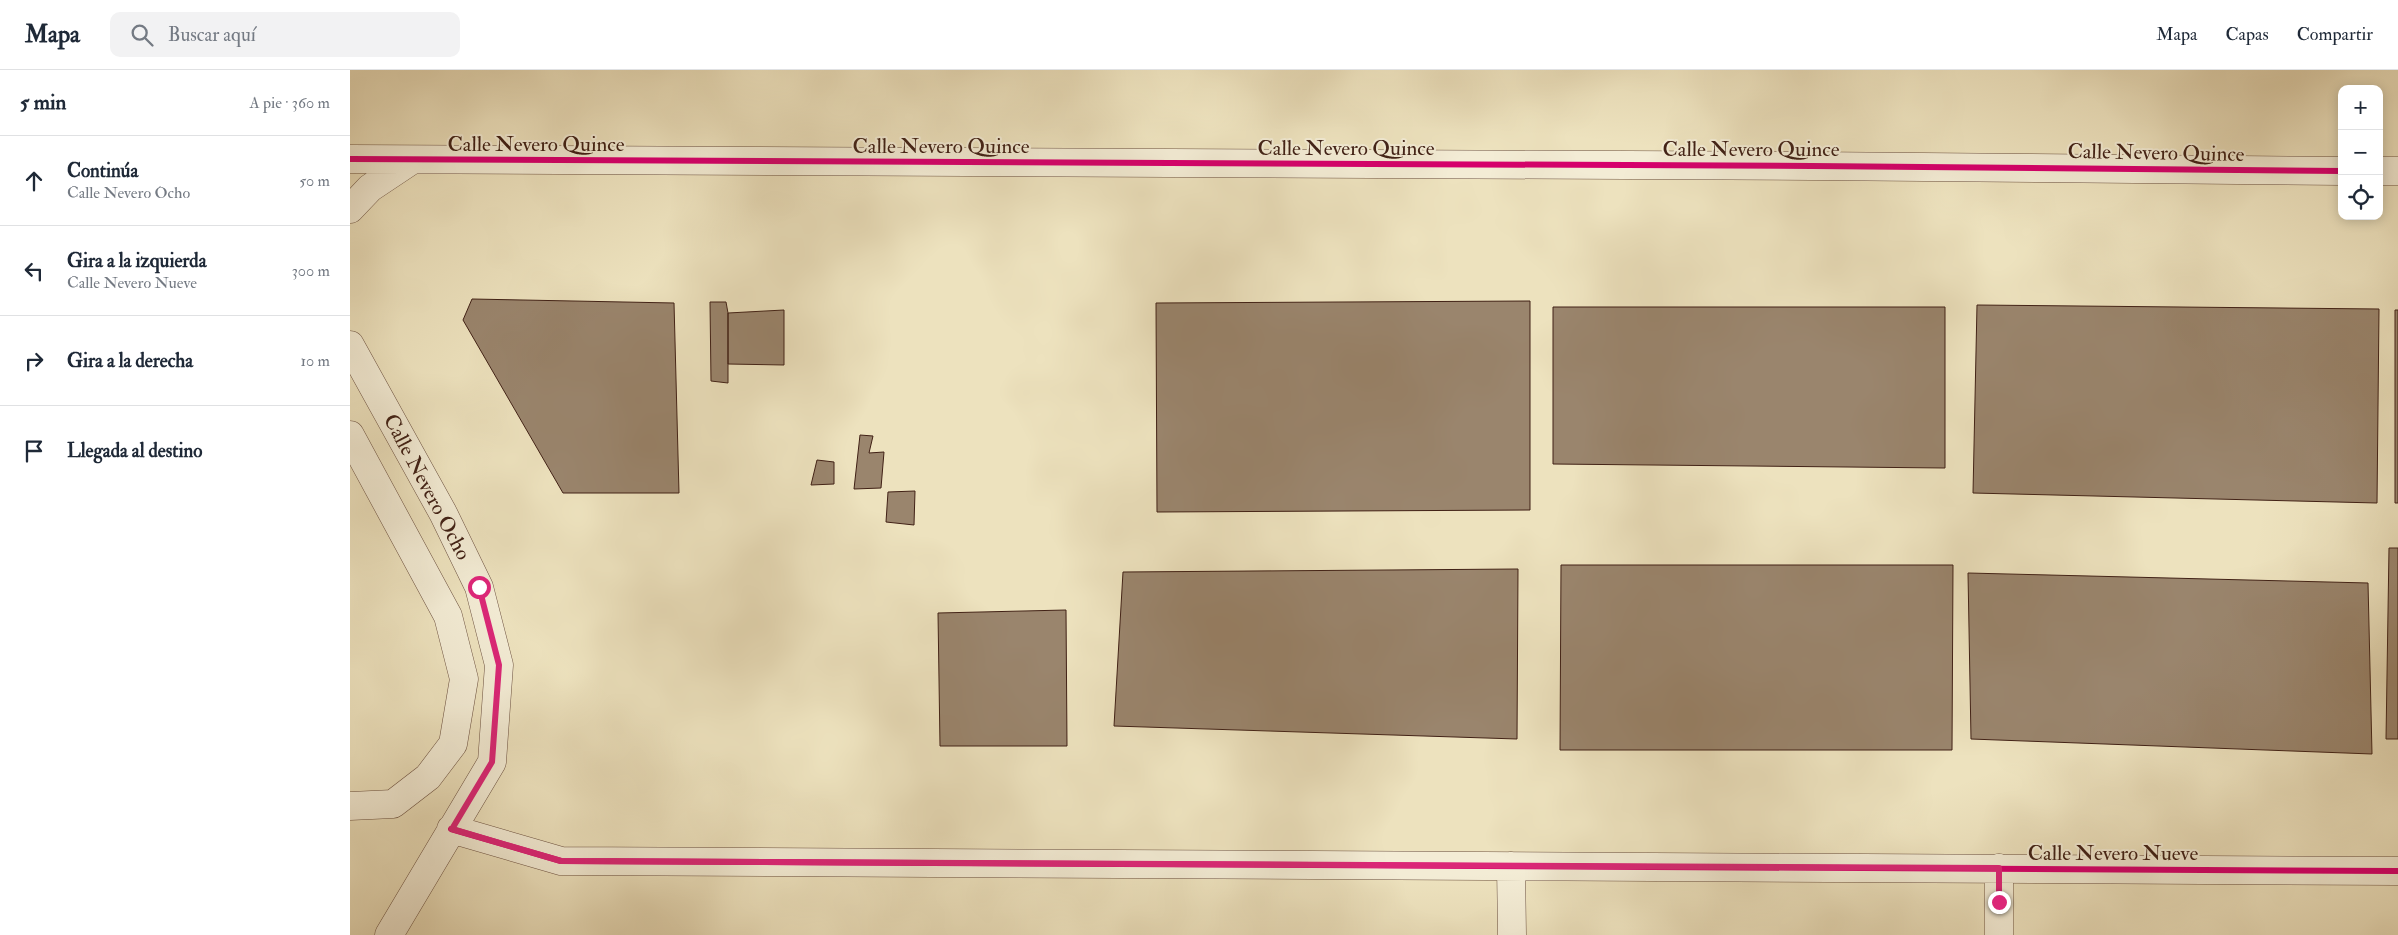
<!DOCTYPE html>
<html lang="es">
<head>
<meta charset="utf-8">
<style>
	:root { --surface:#fff; --page:#f2f2f3; --text:#1f2937; --muted:#747a83; --line:#e0e1e3 }
	body { margin:0; font-family:"IM FELL Double Pica",serif; background:var(--page); color:var(--text) }
	.controls { position:absolute; right:15px; top:15px; display:grid; overflow:hidden; border-radius:10px; box-shadow:0 2px 12px #0003 }
	.controls button { width:45px; height:45px; display:grid; place-items:center; padding:0; border:0; border-bottom:1px solid var(--line); background:var(--surface); color:var(--text); font:25px sans-serif }
	.stop { position:absolute; width:15px; height:15px; margin:-11px; border:4px solid #db2777; border-radius:50%; background:#fff }
	.stop.end { background:#db2777; border-color:#fff; box-shadow:0 1px 5px #0008 }
	.list { margin:0; padding:0; list-style:none }
	h2 { display:flex; justify-content:space-between; align-items:center; height:65px; margin:0; padding:0 20px; font-size:21px }
	h2 small { font-size:16px; font-weight:400; color:var(--muted) }
	.list li { display:grid; grid-template-columns:32px 1fr auto; gap:15px; align-items:center; box-sizing:border-box; height:90px; padding:0 20px; border-top:1px solid var(--line) }
	.list b { display:block; font-size:19px; white-space:nowrap }
	.list p { margin:0; font-size:16px; white-space:nowrap; color:var(--muted) }
	.list em { font-size:16px; font-style:normal; color:var(--muted) }
	.icon { flex:none; width:28px; height:28px; fill:none; stroke:currentColor; stroke-width:2; stroke-linecap:round; stroke-linejoin:round }
	.map { position:relative; flex:none; width:2048px; height:865px; overflow:hidden }
	header { display:flex; align-items:center; gap:30px; box-sizing:border-box; height:70px; padding:0 25px; background:var(--surface); border-bottom:1px solid var(--line) }
	header strong { font-size:24px }
	nav { display:flex; gap:28px; margin-inline-start:auto; font-size:18px }
	.search { width:350px; height:45px; background:var(--page); display:flex; align-items:center; gap:12px; box-sizing:border-box; padding:0 18px; border-radius:10px; color:var(--muted); font-size:19px }
	main { display:flex }
	aside { flex:1; background:var(--surface) }
	.map>svg:first-child { display:block }
	.building { fill:#9a856d; stroke:#412116 }
	.lines { fill:none; stroke-linecap:round; stroke-linejoin:round }
	.street-casing { stroke:#6c5140; stroke-width:29 }
	.street { stroke:#f3ecd5; stroke-width:28 }
	.cycleway-casing { stroke:#f3ecd5; stroke-width:9 }
	.cycleway { stroke:#d6006c; stroke-width:6 }
	.route { stroke:#db2777; stroke-width:6 }
	.labels { text-anchor:middle; dominant-baseline:central; stroke-width:4; stroke-linejoin:round; paint-order:stroke }
	.street-label { font-size:21px; fill:#412116; stroke:#f3ecd5 }
</style>
</head>
<body>
<header>
<strong>Mapa</strong>
<div class="search"><svg class="icon" aria-label="search" viewBox="0 0 24 24"><circle cx="10" cy="10" r="6"/><path d="M15 15l6 6"/></svg>Buscar aquí</div>
<nav><a>Mapa</a><a>Capas</a><a>Compartir</a></nav>
</header>
<main>
<aside>
<h2>5 min<small>A pie · 360 m</small></h2>
<ul class="list">
<li><svg class="icon" aria-label="ahead" viewBox="0 0 24 24"><path d="M12 20V5M6 11l6-6 6 6"/></svg><div><b>Continúa</b><p>Calle Nevero Ocho</p></div><em>50 m</em></li>
<li><svg class="icon" aria-label="left" viewBox="0 0 24 24"><path d="M17 20v-9H6M10 6l-5 5 5 5"/></svg><div><b>Gira a la izquierda</b><p>Calle Nevero Nueve</p></div><em>300 m</em></li>
<li><svg class="icon" aria-label="right" viewBox="0 0 24 24"><path d="M7 20v-9h11M14 6l5 5-5 5"/></svg><div><b>Gira a la derecha</b></div><em>10 m</em></li>
<li><svg class="icon" aria-label="arrive" viewBox="0 0 24 24"><path d="M6 21V4h12l-3 4 3 4H6"/></svg><div><b>Llegada al destino</b></div></li>
</ul>
</aside>
<div class="map">
<svg width="2048" height="865" viewBox="0 0 2048 865">
	<rect width="100%" height="100%" fill="#ede2be"/>
	<filter id="stains"><feTurbulence type="fractalNoise" baseFrequency=".004" numOctaves="4"/><feColorMatrix values="0 0 0 0 .2 0 0 0 0 .09 0 0 0 0 .02 0 0 0 .5 -.17"/></filter>
	<radialGradient id="worn" r=".72"><stop offset=".6" stop-color="#630" stop-opacity="0"/><stop offset="1" stop-color="#630" stop-opacity=".3"/></radialGradient>
	<path class="building" d="M122 229 324 233 329 423H213L113 250Z
		M1180 231V440L807 442 806 233Z
		M360 232H376L378 243V313L361 311Z
		M1627 235 2029 239 2027 433 1623 423Z
		M1203 237H1595V398L1203 394Z
		M434 240V295L378 294V243Z
		M2045 240H2048V433H2045Z
		M510 365 523 366 519 383 534 382 531 418 504 419Z
		M467 390 484 392V414L461 415Z
		M565 421 564 455 536 452 538 422Z
		M2039 478H2048V669H2036Z
		M1211 495H1603L1602 680H1210Z
		M1168 499 1167 669 764 656 773 502Z
		M1618 503 2018 513 2022 684 1621 669Z
		M716 540 717 676H590L588 543Z"/>
	<g class="lines">
		<g class="street-casing">
			<path id="street" d="M0 89 1462 96 1992 101
				M2029 101H2048
				M0 139 20 118 62 90
				M0 275 93 443 129 517 149 595 142 692 39 865
				M0 365 98 546 114 609 103 674 78 707 43 734 0 736
				M101 759 211 791 2048 801
				M1161 796 1162 865
				M1649 798V865"/>
		</g>
		<use href="#street" class="street"/>
		<g class="cycleway-casing">
			<path id="cycleway" d="M0 89 1462 96 1992 101
				M101 759 211 791 2048 801"/>
		</g>
		<use href="#cycleway" class="cycleway"/>
	</g>
	<g class="lines">
		<path class="route" d="M129 517 149 595 142 692 102 759 211 791 1649 798V832"/>
	</g>
	<g class="labels">
		<g class="street-label">
			<text x="186" y="74">Calle Nevero Quince</text>
			<text x="591" y="76">Calle Nevero Quince</text>
			<text x="996" y="78">Calle Nevero Quince</text>
			<text x="1401" y="79">Calle Nevero Quince</text>
			<text transform="translate(1806 83) rotate(1)">Calle Nevero Quince</text>
			<text transform="translate(77 417) rotate(62)">Calle Nevero Ocho</text>
			<text x="1763" y="783">Calle Nevero Nueve</text>
		</g>
	</g>
	<rect width="100%" height="100%" filter="url(#stains)"/>
	<rect width="100%" height="100%" fill="url(#worn)"/>
</svg>
<div class="controls">
<button>+</button>
<button>−</button>
<button><svg class="icon" aria-label="locate" viewBox="0 0 24 24"><circle cx="12" cy="12" r="6"/><path d="M12 2v4M12 18v4M2 12h4M18 12h4"/></svg></button>
</div>
<div class="stop" style="left:129px;top:517px"></div>
<div class="stop end" style="left:1649px;top:832px"></div>
</div>
</main>
</body>
</html>
